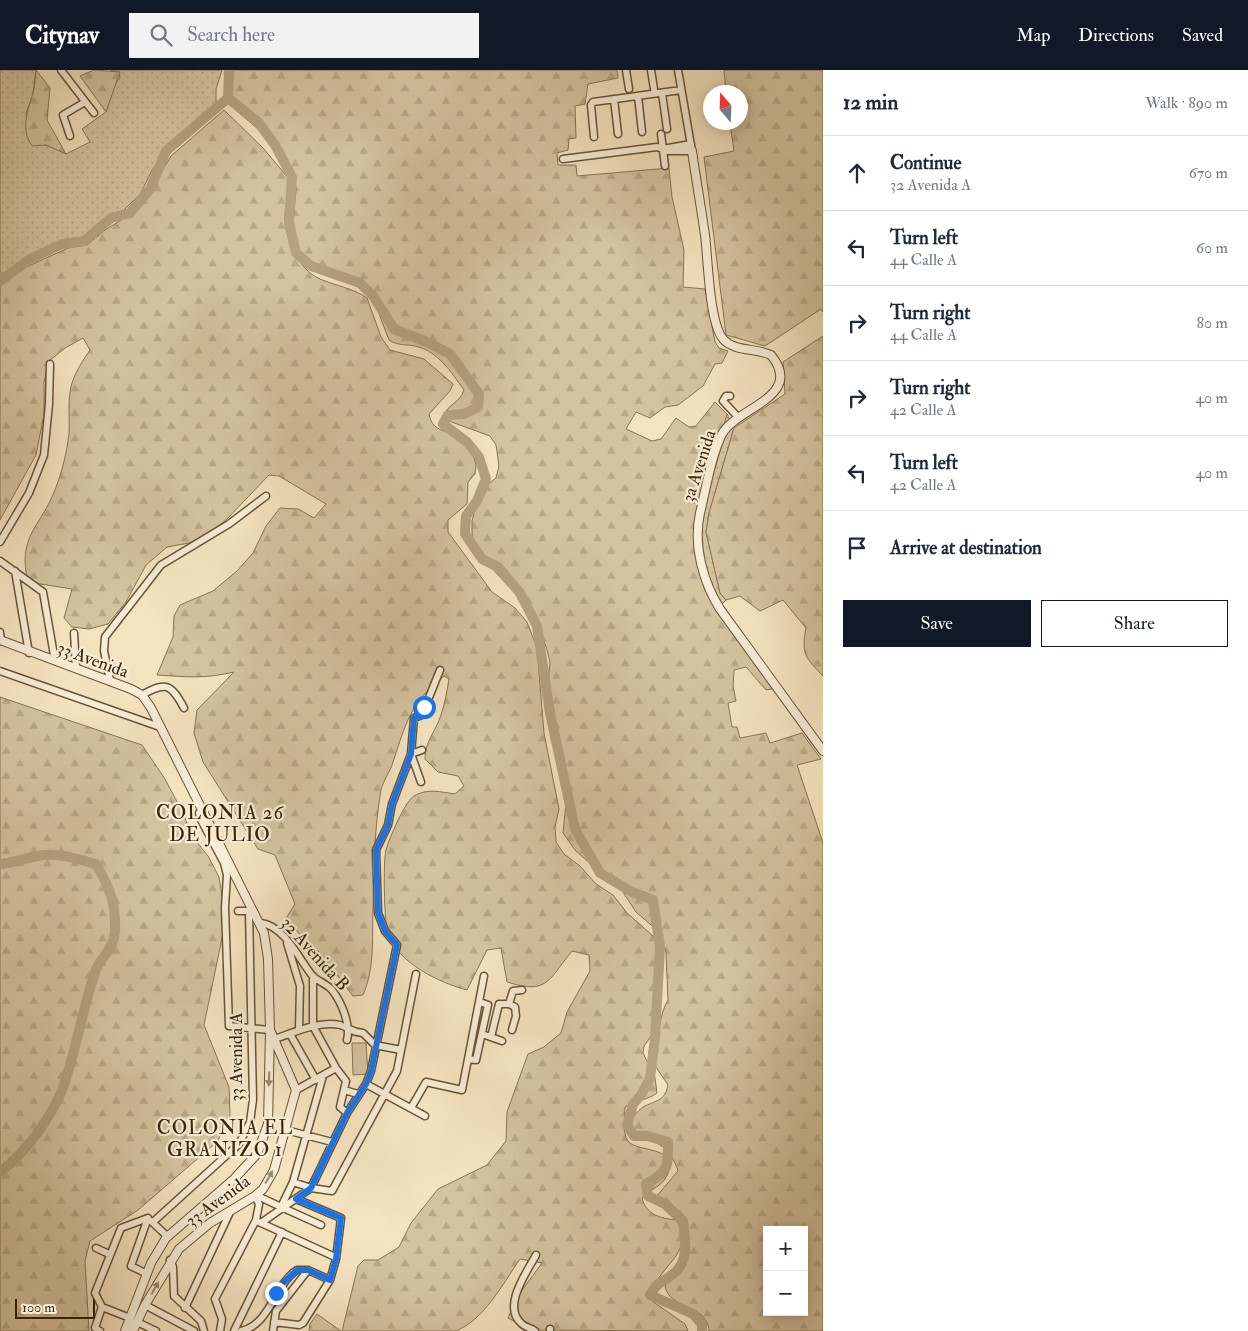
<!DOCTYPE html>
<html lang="en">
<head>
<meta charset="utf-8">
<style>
	:root { --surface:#fff; --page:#f2f2f3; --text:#1f2937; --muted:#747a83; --line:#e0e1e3; --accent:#111827 }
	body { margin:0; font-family:"IM FELL Double Pica",serif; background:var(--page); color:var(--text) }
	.controls { position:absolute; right:15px; bottom:15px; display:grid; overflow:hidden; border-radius:0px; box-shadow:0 2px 12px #0003 }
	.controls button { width:45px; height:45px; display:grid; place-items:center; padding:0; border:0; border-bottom:1px solid var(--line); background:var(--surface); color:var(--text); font:25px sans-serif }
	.compass { position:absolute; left:703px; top:15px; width:45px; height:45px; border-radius:50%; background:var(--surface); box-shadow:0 2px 12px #0003; rotate:341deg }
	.scale { position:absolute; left:15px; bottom:12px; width:80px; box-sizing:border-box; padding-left:5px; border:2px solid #3b2505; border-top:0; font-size:14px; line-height:18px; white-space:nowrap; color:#3b2505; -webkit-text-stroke:4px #f8edd6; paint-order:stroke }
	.stop { position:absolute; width:15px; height:15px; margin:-11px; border:4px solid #1a73e8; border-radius:50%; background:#fff }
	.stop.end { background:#1a73e8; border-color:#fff; box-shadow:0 1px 5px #0008 }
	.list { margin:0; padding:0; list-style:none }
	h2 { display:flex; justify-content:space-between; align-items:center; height:65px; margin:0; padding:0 20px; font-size:21px }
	h2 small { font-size:16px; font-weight:400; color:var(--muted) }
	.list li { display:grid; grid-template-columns:32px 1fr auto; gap:15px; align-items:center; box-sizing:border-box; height:75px; padding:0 20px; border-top:1px solid var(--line) }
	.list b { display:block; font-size:19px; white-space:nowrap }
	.list p { margin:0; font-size:16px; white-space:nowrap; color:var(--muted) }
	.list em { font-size:16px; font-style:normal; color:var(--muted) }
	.actions { display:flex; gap:10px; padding:15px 20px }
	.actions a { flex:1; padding:11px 0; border:1px solid var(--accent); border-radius:0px; text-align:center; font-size:18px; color:var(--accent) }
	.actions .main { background:var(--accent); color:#fff }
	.icon { flex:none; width:28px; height:28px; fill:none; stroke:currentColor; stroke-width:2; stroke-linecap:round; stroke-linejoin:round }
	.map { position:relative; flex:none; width:823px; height:1261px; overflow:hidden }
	header { display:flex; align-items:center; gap:30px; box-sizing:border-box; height:70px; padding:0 25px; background:var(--accent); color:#fff }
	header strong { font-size:24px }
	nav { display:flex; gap:28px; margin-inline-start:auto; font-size:18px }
	.search { width:350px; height:45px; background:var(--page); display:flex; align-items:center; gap:12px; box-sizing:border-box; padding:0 18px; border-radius:0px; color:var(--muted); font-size:19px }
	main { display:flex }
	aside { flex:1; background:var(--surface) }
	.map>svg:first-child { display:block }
	.grass { fill:url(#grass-dots); stroke:#887452 }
	.forest { fill:url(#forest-firs); stroke:#887452; fill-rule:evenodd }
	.green { fill:#d5c3a0; stroke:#887452 }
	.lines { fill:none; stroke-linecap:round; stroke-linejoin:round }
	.river { stroke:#b6a280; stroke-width:10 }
	.minor-casing { stroke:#6a5434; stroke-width:9 }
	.tertiary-casing { stroke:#6a5434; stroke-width:10 }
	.minor { stroke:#f8edd6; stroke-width:6 }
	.tertiary { stroke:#f8edd6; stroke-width:8 }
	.oneway { fill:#9a896e }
	.route { stroke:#1a73e8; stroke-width:6 }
	.labels { text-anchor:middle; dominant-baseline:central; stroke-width:4.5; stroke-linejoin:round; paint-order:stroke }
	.street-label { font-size:18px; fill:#3b2505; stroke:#f8edd6 }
	.neighbourhood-label { font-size:19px; letter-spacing:1px; fill:#3b2505; stroke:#f8edd6 }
</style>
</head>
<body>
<header>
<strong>Citynav</strong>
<div class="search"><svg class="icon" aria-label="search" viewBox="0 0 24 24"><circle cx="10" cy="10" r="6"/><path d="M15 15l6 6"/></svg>Search here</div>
<nav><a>Map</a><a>Directions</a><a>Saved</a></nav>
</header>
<main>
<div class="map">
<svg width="823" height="1261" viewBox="0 0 823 1261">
	<defs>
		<pattern id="grass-dots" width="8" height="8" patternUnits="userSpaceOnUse" patternTransform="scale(1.25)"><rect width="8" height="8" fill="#d5c3a0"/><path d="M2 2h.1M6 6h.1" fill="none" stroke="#b8a788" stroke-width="1.8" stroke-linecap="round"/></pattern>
		<pattern id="forest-firs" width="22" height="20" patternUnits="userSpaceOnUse" patternTransform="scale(1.25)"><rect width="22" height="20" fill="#d5c3a0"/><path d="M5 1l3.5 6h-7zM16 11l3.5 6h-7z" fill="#b8a788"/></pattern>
	</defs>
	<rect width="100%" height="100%" fill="#f5e3c0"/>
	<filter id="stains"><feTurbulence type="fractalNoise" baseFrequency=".004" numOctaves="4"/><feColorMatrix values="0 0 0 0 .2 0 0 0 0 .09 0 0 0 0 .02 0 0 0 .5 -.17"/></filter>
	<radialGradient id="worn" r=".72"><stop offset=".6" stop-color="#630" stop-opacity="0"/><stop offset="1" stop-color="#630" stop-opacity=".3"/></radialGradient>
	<path class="grass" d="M0 0H36L33 25 26 43 29 71 57 78 66 84 90 72 82 59 106 42 114 15 120 8 119 2 110 0H222L216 19V34L173 71 152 100 141 123 120 144 91 166 79 168 49 179 0 206Z
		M727 344 734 358 709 443 706 462 720 523 726 530 718 538 709 525 696 449Z"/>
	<path class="forest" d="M36 0 50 18 47 50 66 84 46 75 32 76C20 59 28 40 33 23 35 16 35 8 36 0Z
		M94 0 120 2 106 42 80 6Z
		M231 0H617L618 8 588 14 585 34 575 36 576 68 569 69 568 80 557 83 558 95H576L577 106 669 98 672 127 684 180 683 217 705 219 715 272 719 278 728 281 722 293 715 294 703 316 678 335 665 337 650 348 636 342 626 359 652 371 661 369 676 348 689 357 696 356 715 332 727 344 696 449 703 511 771 612 772 619 766 620 746 597 734 600 733 616 736 631 728 633 732 657H737L740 668 766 663 770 673 802 663 821 689 797 695 823 773V1261H709C708 1234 669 1240 665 1216 679 1198 700 1166 676 1145 669 1139 660 1136 655 1128L678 1101C675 1090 666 1076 654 1072 645 1069 640 1070 632 1064L630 1051C635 1045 639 1039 645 1036 658 1030 665 1030 668 1015L649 987V980C662 965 658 946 668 930L666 882 658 861 636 842 619 816 610 811 575 780 563 763 566 733 563 693 550 635 548 614 550 592 547 580 534 542 524 527 508 516 481 486 472 465V451L479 421 496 408 499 396 496 375 490 366 446 350 443 346C447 335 460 333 464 320 451 302 438 281 415 276 405 274 398 276 389 270L373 228 368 222 350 211 314 201 306 196 303 191 292 162 296 120 293 102 270 69 231 36 227 27V12ZM767 1160H804V1242H767Z
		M724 0H823V242L821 239 765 276 726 265 704 87 734 81 730 53 740 52V22H726Z
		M224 40 263 78 290 110C290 122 285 133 285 144 284 169 298 199 320 209 336 216 353 218 367 228L381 267 390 280 424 289 453 314 450 321 429 344C432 365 455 361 469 370L476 395 475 404 468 412 467 434 448 450V462L492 522 515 538 527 552 537 578 544 663 559 739 555 757 556 772 564 784 580 796 596 814 613 825 627 843 653 866 657 875 660 884V933L654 962 644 976 643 983 655 1008 657 1023C648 1030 636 1030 625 1037 625 1048 622 1062 628 1071 636 1083 686 1075 665 1109 659 1118 648 1120 642 1128 646 1145 660 1148 676 1150 700 1185 647 1201 652 1231L685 1254 688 1261 531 1260 508 1248 517 1227 542 1193 520 1189C504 1212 483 1252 455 1261H342L358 1196 364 1190H378L399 1177 411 1153 438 1119 487 1095 506 1071 507 1042 528 984 544 977 561 963 567 942 590 901 589 885 572 881C548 910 548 925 507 912L501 878 487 880 467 920C440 913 398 893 388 864 384 853 383 791 386 780 389 769 405 731 414 726 427 718 441 722 455 724L464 716 458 706 438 702 425 689C425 671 436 661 441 645 445 633 447 621 449 609L444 606C410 633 406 653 393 692 390 702 383 711 381 720 374 759 374 800 373 839 372 869 375 897 363 925L353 926 322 885 285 850 295 834 275 785 258 779 203 692 194 663 197 640 234 602C204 609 188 607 157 605L173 567 174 546 180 535 213 521 237 501 253 483 266 456 280 438 298 439 314 448 326 434 279 406 269 405 225 451 195 472 167 477 146 495 126 532 108 554 89 559 72 557 64 548 72 519 28 512C17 466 40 458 55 420 62 402 67 382 69 363 70 348 67 329 72 313 76 301 83 290 90 280L83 268 65 278 49 291 44 312V344L36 385 0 450V213L24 198 68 178 87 175 105 160 139 139 171 86Z
		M823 266V606C805 587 801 584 806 558L783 530 760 541 740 526 726 530 720 523 706 462 709 443 734 358 785 324 783 292Z
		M0 627 142 675 165 709 184 745 191 765 208 786 219 807 226 849 204 955 229 1017 230 1046 217 1072 138 1140 90 1171 85 1191 89 1261H0Z
		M317 1244 341 1261H309L310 1254Z"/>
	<path class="green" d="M352 973H366L368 1004 353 1005Z"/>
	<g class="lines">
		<path class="river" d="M229 0 228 28 258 52 275 75 292 107 289 152 296 183 311 196 360 213 373 226 394 259 427 272 450 284 479 324 478 337 464 344 448 345 443 354 467 372 479 387 486 409 477 431 466 446 465 464 482 489 498 497 520 523 537 556 550 643 575 759 600 803 632 822 653 830 660 877 655 968 650 1008 641 1025 633 1034 627 1055 634 1066H647L668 1072C668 1097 669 1102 646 1114L648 1126 665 1134 683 1151C685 1170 690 1191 673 1204 662 1213 659 1210 650 1225L693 1244 702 1254V1261
			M0 211 30 189 62 174 84 171 111 148 130 143 150 119 166 81 228 28
			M0 794C14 793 25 788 38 786 57 782 78 789 96 794 110 818 116 833 115 862 114 879 100 888 95 902 84 935 78 969 68 1002 59 1038 29 1080 0 1102"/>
		<g class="minor-casing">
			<path id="minor" d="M61 0 94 43
				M626 0 629 19
				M651 0 654 19
				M662 23 667 59
				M638 26 642 62
				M614 29 618 64
				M661 64 665 96
				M70 66 63 45 85 32
				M594 67 591 35 593 32 681 20
				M663 79 691 74
				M563 89 657 77 668 81H692L678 0
				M730 326H726L723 331 738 347
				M0 472 29 423 44 385 49 334 50 294
				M0 491 43 522 55 591
				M15 501 29 583
				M0 562 1 571
				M74 563 76 598
				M0 601 160 657
				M110 610 104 581 105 567 161 495 229 454 266 426
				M142 625C166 611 171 614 184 638
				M421 712 411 684 422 680
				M203 738 199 743 200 748 224 793 227 805 225 837 229 956 270 960
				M238 841H249L250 839
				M261 853C284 856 298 887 311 904 316 911 326 913 332 920 342 933 351 955 347 970
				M287 873 300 916 299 960
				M313 906V956L336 998 346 1011 340 1037 347 1043
				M509 934 515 937 516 946 512 960
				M290 964 316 1010
				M482 964 502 971
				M491 967 499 934H509L513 921 522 920
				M275 969C292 963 321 950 340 955 350 958 350 962 363 963L375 975 401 980
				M468 989 476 990 488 935 480 932
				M366 1014 425 1046
				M296 1020 336 998
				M344 1020 358 1024
				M411 1038 426 1012 462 1020 484 906
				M286 1060 332 1072
				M293 1112 311 1118 332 1121 397 1001 416 904
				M257 1129 260 1127 281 1137
				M151 1151 167 1166
				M153 1152 239 1074 250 1052 253 1030 249 841
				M259 1152 335 1187
				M261 1153 311 1118 347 1043 366 1014 371 1001 397 875 385 861 378 843 376 780 388 755 392 734 411 684 414 648 422 645 440 600
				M321 1155 281 1137 293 1112 323 1006
				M96 1178 109 1184
				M170 1190 173 1197 174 1226 201 1251 204 1261
				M147 1204 131 1196 148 1148
				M145 1235 194 1261
				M102 1237 130 1248
				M185 1238 231 1140
				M137 1252 156 1261
				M274 1252 299 1255 303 1253 330 1210 336 1189 341 1148 296 1129
				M100 1261 95 1258 102 1237 95 1223 121 1158 148 1148
				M220 1261 222 1249 215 1229 256 1150 259 1134 255 1126
				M234 1261 282 1162
				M241 1261C270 1255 274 1215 297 1200H308L330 1210
				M273 1261 276 1241 308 1200
				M535 1261C532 1258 526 1258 522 1254 501 1237 527 1202 536 1185
				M550 1261V1259"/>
		</g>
		<g class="tertiary-casing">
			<path id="tertiary" d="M692 81C696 109 701 137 705 165 708 187 709 255 724 270 736 282 757 278 771 285 805 327 737 337 722 364 711 386 706 419 700 443 693 475 703 512 720 539L823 681
				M0 570 131 619 142 625 151 638 264 863 268 889 270 960 268 1054 257 1084 234 1109 166 1168 151 1193 125 1261
				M133 1261 145 1235 179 1179 210 1153 255 1126 263 1119 274 1100 296 1020 271 962"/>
		</g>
		<use href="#minor" class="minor"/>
		<use href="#tertiary" class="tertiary"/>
	</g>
	<defs><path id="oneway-solid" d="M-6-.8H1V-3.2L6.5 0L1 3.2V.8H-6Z" transform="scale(1.25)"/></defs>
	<g class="oneway">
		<use href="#oneway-solid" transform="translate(269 1009) rotate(92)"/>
		<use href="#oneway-solid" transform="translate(269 1107) rotate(-60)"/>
		<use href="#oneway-solid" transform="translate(155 1218) rotate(-61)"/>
	</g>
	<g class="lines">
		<path class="route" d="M276 1223 282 1214 297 1200H308L330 1210 336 1189 341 1148 296 1129 311 1118 347 1043 366 1014 371 1001 397 875 385 861 378 843 376 780 388 755 392 734 411 684 414 648 422 645 424 637"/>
	</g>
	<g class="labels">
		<g class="street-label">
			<text transform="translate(699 396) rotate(-72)">3a Avenida</text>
			<text transform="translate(93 590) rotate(20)">33 Avenida</text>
			<text transform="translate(315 884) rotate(48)">32 Avenida B</text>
			<text transform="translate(236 987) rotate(-90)">33 Avenida A</text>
			<text transform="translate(218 1131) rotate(-36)">33 Avenida</text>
		</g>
		<g class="neighbourhood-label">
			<text x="220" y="743">COLONIA 26<tspan x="220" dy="22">DE JULIO</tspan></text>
			<text x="225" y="1058">COLONIA EL<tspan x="225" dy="22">GRANIZO 1</tspan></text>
		</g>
	</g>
	<rect width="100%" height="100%" filter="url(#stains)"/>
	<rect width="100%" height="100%" fill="url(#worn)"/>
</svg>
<div class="controls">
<button>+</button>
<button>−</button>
</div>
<svg class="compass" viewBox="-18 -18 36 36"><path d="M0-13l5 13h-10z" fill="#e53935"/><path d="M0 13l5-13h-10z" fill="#747a83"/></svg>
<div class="scale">100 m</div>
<div class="stop" style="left:424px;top:637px"></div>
<div class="stop end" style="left:276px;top:1223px"></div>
</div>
<aside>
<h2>12 min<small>Walk · 890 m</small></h2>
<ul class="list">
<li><svg class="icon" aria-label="ahead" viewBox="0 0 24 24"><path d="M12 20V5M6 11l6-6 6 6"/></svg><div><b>Continue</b><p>32 Avenida A</p></div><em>670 m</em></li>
<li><svg class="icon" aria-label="left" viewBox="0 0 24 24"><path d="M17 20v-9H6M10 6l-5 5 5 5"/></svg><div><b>Turn left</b><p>44 Calle A</p></div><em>60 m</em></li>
<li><svg class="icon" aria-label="right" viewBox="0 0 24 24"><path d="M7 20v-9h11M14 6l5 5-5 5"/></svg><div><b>Turn right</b><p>44 Calle A</p></div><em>80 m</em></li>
<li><svg class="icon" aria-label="right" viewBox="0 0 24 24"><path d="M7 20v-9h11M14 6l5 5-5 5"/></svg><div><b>Turn right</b><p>42 Calle A</p></div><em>40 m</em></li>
<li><svg class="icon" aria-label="left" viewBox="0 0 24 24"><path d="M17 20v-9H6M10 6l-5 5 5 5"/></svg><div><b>Turn left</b><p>42 Calle A</p></div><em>40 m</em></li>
<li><svg class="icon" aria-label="arrive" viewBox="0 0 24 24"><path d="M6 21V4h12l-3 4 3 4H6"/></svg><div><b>Arrive at destination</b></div></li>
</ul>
<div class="actions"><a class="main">Save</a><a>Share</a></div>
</aside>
</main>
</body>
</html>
